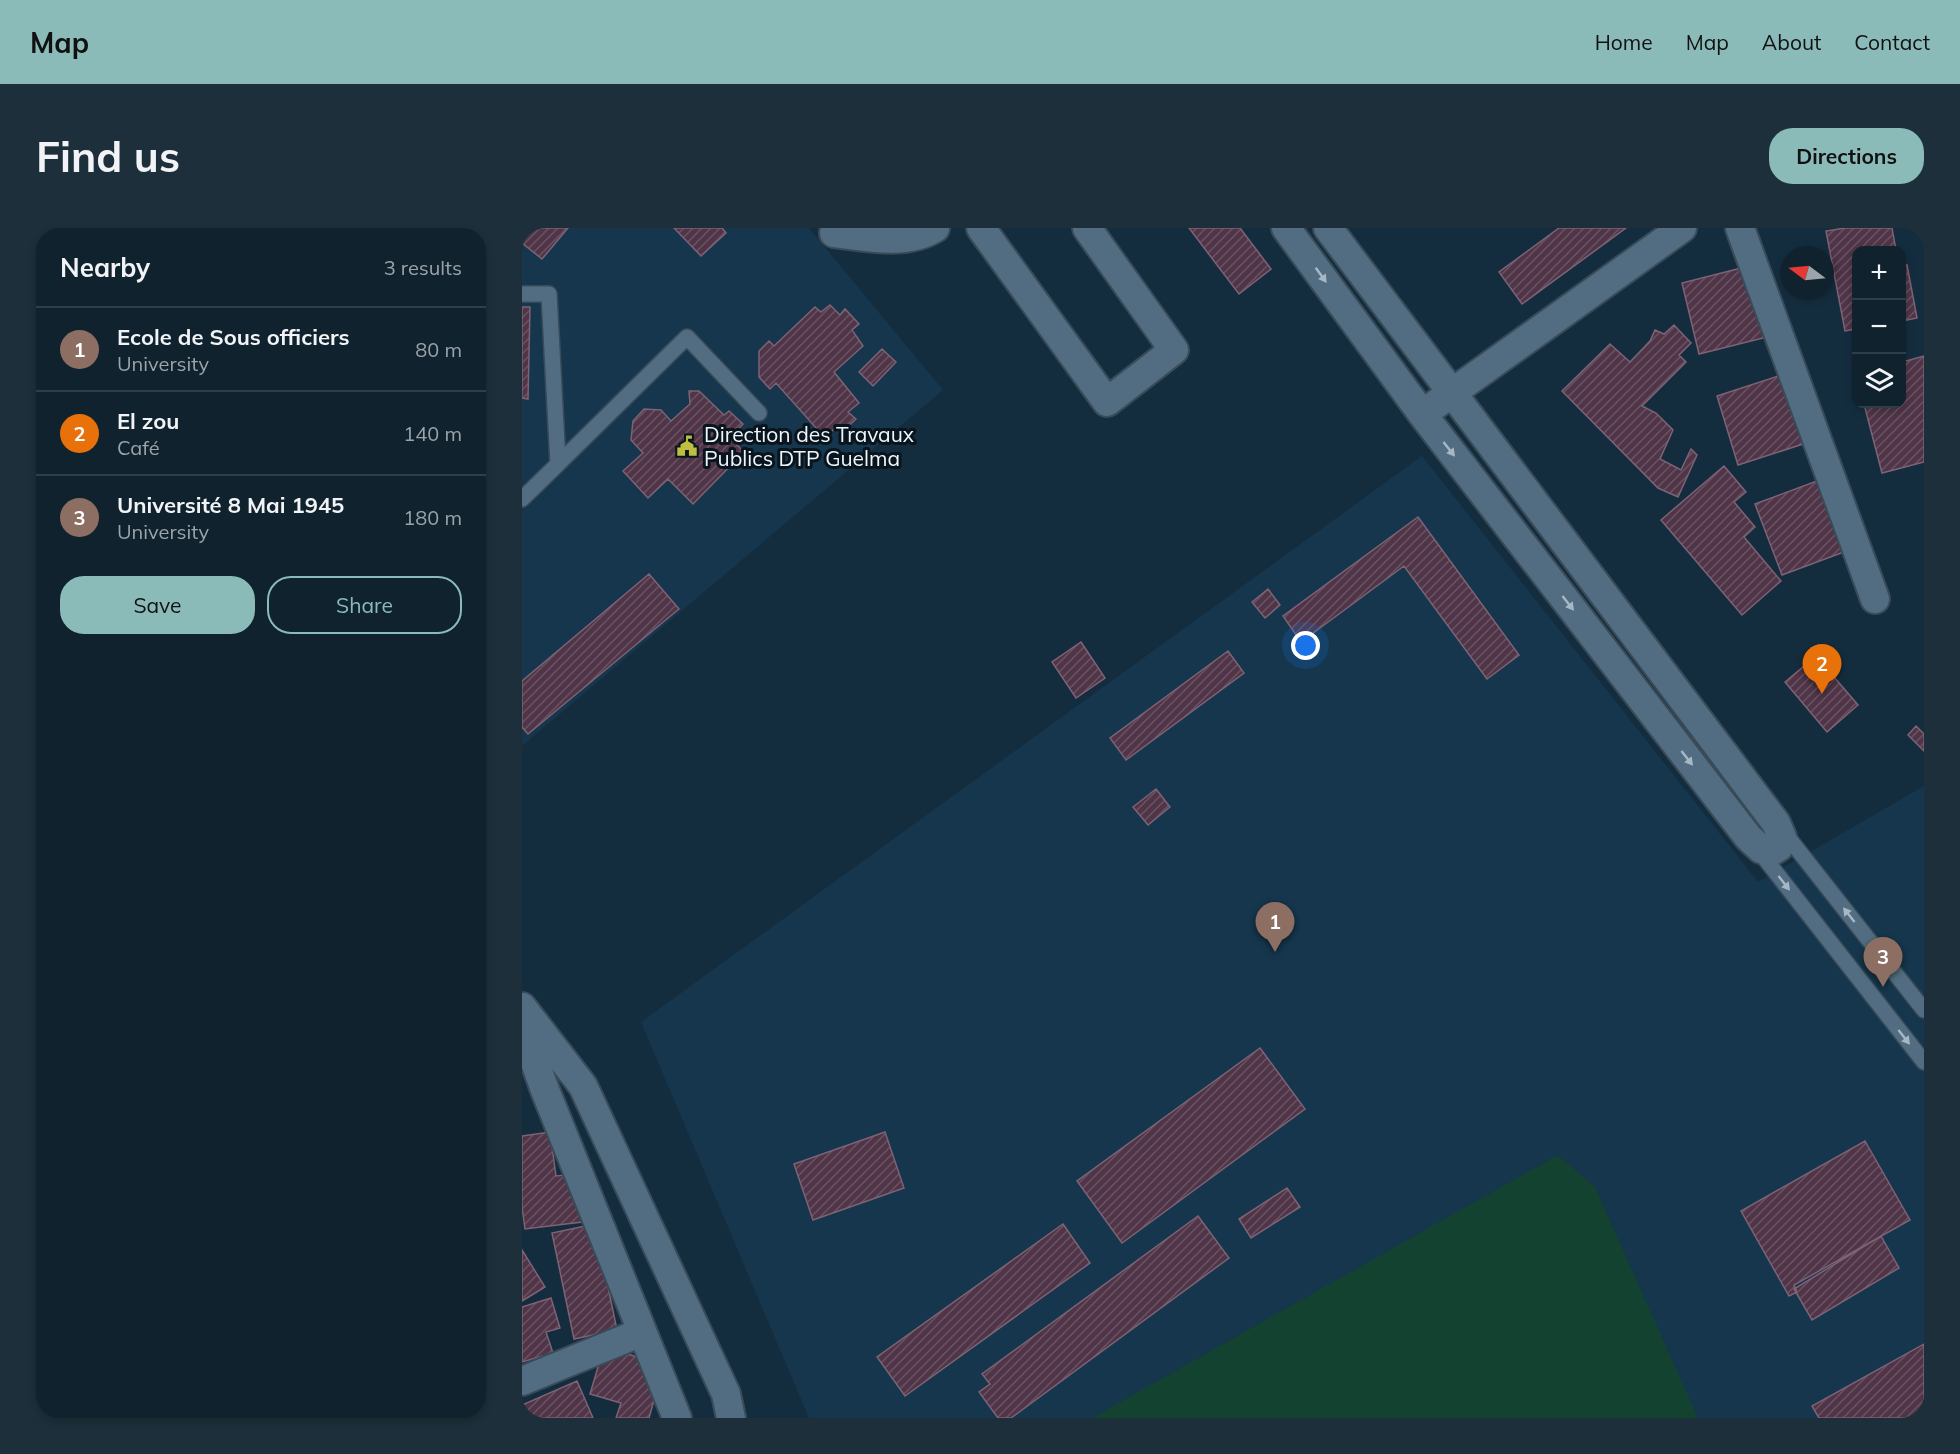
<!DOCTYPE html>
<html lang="en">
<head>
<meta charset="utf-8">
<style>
	:root { --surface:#0f222e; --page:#1d2f3a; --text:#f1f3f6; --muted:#9ba4aa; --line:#2f3f4a; --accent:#8bbbb9 }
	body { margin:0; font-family:Mulish,sans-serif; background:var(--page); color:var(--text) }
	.controls { position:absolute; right:18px; top:18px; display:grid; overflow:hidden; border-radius:12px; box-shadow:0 3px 9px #0003 }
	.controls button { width:54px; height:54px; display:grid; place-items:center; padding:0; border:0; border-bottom:2px solid var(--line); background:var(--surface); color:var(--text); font:30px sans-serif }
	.compass { position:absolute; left:1258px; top:18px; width:54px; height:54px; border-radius:50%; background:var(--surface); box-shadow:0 3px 9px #0003; rotate:286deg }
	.you { position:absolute; left:784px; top:418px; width:21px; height:21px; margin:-15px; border:4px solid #fff; border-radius:50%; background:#1a73e8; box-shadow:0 0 0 9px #1a73e833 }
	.badge { display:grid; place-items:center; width:39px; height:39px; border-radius:50%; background:var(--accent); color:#fff; font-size:20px; font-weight:700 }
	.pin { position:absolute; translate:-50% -50px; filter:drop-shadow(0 2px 3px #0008) }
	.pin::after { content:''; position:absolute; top:32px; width:21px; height:18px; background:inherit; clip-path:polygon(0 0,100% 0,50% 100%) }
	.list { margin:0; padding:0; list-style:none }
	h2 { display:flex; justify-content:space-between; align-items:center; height:78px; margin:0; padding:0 24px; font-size:26px }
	h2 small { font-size:20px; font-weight:400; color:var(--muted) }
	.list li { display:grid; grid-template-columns:39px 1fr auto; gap:18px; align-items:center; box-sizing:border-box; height:84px; padding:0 24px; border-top:2px solid var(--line) }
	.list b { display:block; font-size:22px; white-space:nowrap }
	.list p { margin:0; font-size:20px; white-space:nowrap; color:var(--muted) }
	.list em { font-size:20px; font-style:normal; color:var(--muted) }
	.actions { display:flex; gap:12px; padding:18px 24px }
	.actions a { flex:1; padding:14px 0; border:2px solid var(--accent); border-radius:24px; text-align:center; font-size:21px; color:var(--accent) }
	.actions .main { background:var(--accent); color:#111 }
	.icon { flex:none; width:33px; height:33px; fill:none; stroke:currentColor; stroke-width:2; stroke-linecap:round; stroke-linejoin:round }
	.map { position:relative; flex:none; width:1402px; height:1190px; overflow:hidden; border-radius:24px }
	header { display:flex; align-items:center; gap:36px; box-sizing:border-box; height:84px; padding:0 30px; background:var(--accent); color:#111 }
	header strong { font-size:28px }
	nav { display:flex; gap:33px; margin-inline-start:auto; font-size:21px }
	.intro { display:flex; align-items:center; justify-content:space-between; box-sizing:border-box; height:144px; padding:0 36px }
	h1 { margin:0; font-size:42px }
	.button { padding:15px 27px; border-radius:24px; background:var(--accent); color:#111; font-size:21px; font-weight:700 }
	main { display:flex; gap:36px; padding:0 36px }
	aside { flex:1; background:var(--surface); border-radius:24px; box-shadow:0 3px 9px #0003 }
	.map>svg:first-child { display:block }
	.built { fill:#15364c }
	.green { fill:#134230 }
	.building { fill:url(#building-hatch); stroke:#7e6275; stroke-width:1.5 }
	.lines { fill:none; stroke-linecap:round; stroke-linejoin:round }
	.service-casing { stroke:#394b59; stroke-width:18 }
	.minor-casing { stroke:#394b59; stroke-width:32 }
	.service { stroke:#526d81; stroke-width:15 }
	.minor { stroke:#526d81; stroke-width:28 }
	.oneway { fill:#a7b8c5 }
	.labels { text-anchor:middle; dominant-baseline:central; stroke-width:6; stroke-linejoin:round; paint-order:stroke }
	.poi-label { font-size:21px; fill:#edf6fd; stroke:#09141c; text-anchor:start }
</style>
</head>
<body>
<header>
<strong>Map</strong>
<nav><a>Home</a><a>Map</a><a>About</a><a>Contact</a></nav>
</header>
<div class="intro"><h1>Find us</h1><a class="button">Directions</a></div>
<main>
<aside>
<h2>Nearby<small>3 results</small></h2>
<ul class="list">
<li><span class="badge" style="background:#8d6e63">1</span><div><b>Ecole de Sous officiers</b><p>University</p></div><em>80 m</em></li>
<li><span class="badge" style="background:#e8710a">2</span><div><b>El zou</b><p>Café</p></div><em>140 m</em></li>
<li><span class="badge" style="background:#8d6e63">3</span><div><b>Université 8 Mai 1945</b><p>University</p></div><em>180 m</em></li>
</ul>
<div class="actions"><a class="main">Save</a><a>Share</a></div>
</aside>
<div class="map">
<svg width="1402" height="1190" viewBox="0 0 1402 1190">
	<defs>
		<pattern id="building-hatch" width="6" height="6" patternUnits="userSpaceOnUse" patternTransform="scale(1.5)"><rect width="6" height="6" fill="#4f3547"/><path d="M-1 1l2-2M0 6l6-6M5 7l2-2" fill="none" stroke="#695362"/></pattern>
	</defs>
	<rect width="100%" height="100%" fill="#142d3e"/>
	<path class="built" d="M0 0H287L421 162 0 518Z
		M900 228 1236 654 1402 558V1190H287L119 794Z"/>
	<path class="green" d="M1036 927 1073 959 1176 1190H570Z"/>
	<path class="building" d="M0 0H46L20 31 0 15Z
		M152 0H200L204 5 179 28Z
		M667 0H718L749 41 717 66Z
		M1037 0H1104L1000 76 977 44Z
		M1323 0H1370L1374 22H1334V101L1323 103 1304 3Z
		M1243 34 1261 105 1177 126 1160 55Z
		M1385 37 1395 90 1380 93V38Z
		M308 77 318 87 323 81 337 96 330 102 341 118 312 144 337 175 326 184 334 191 318 206 314 199 303 210 254 155 248 161 237 149V123L247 113 252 118 293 79 299 84Z
		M0 79H8L6 171 0 170Z
		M1152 97 1169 115 1157 127 1164 134 1120 178 1134 185 1151 202 1138 231 1159 242 1169 221 1175 227 1156 269 1136 260 1040 163 1088 116 1108 134 1128 113 1133 102 1142 106Z
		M360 121 374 134 351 158 337 144Z
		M1402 128V234L1360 245 1342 176H1380V134Z
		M1278 141 1300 210 1216 237 1195 168Z
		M167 163H177L202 187 207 183 221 196 208 210 222 224 171 276 146 251 126 270 101 243 121 225 109 212 111 193 122 181 139 182 149 193 168 176Z
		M1202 238 1224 264 1212 274 1233 299 1222 309 1259 353 1220 387 1139 292Z
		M1319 244 1346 315 1260 347 1233 276Z
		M896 289 997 427 965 451 882 338 779 414 761 388Z
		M127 346 157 381 6 506 0 499V453Z
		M746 361 758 377 743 390 730 374Z
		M559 414 583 450 554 470 530 434Z
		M706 423 722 445 604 532 588 510Z
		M1294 428 1336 477 1305 504 1263 454Z
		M1394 498 1402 506V523L1386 507Z
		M634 561 648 579 626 597 611 579Z
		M738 820 783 881 600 1015 555 953Z
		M28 904 34 948 54 946 60 994 3 1001 0 979V908Z
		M363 904 382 960 291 992 272 936Z
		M1343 913 1388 992 1272 1057 1275 1064 1267 1068 1219 983Z
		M765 960 778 979 729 1010 717 991Z
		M676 988 707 1030 489 1190H476L457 1164 468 1156 460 1146Z
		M73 996 95 1102 52 1111 30 1005Z
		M541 996 568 1035 383 1168 355 1129Z
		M1359 1008 1377 1040 1290 1092 1272 1061Z
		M0 1022 23 1059 0 1073Z
		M29 1070 38 1100 24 1104 31 1125 0 1134V1079Z
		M1402 1116V1190H1297L1290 1178Z
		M82 1119 142 1137 127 1190H94L99 1175 68 1166Z
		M55 1153 71 1190H2L0 1177Z"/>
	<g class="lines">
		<g class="service-casing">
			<path id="service" d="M0 66H27L36 236 0 271
				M36 236 165 109 237 185
				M1261 603 1402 782
				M1237 623 1402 834"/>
		</g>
		<g class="minor-casing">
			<path id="minor" d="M459 0 585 174 652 122 565 0
				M764 0 901 187 1226 609 1239 621 1249 624 1257 619 1260 609 1254 595 806 0
				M1218 0 1353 371
				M312 5C345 9 384 18 413 0
				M913 177 1160 0
				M0 779 61 858 204 1166 209 1190
				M0 799 23 862 155 1190
				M0 1153 120 1104"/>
		</g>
		<use href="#service" class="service"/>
		<use href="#minor" class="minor"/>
	</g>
	<defs><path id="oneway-solid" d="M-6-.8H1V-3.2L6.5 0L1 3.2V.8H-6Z" transform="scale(1.5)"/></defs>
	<g class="oneway">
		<use href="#oneway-solid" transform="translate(799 47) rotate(54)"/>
		<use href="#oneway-solid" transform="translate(927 221) rotate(52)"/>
		<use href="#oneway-solid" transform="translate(1046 375) rotate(52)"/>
		<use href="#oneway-solid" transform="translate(1165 530) rotate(52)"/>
		<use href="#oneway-solid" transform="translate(1262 655) rotate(52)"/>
		<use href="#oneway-solid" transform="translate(1327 687) rotate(-128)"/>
		<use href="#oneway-solid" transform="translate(1382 809) rotate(52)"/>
	</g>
	<defs>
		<g id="civic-bare" transform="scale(1.62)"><path d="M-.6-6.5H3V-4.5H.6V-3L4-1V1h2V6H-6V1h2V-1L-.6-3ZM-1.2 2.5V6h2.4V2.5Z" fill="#bfbe41" stroke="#09141c" stroke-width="2.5" paint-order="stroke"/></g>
	</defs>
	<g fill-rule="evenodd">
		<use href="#civic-bare" x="165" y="218"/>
	</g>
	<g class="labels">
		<g class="poi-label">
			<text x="182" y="206">Direction des Travaux<tspan x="182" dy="24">Publics DTP Guelma</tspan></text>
		</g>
	</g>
</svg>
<div class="controls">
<button>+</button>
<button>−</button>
<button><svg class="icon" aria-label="layers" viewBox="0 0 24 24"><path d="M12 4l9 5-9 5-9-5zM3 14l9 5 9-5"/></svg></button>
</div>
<svg class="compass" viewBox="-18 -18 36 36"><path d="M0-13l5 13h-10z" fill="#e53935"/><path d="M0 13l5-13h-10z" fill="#9ba4aa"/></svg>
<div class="you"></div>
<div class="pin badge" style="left:753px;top:724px;background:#8d6e63">1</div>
<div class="pin badge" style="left:1300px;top:466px;background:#e8710a">2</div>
<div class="pin badge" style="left:1361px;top:759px;background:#8d6e63">3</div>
</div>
</main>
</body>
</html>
